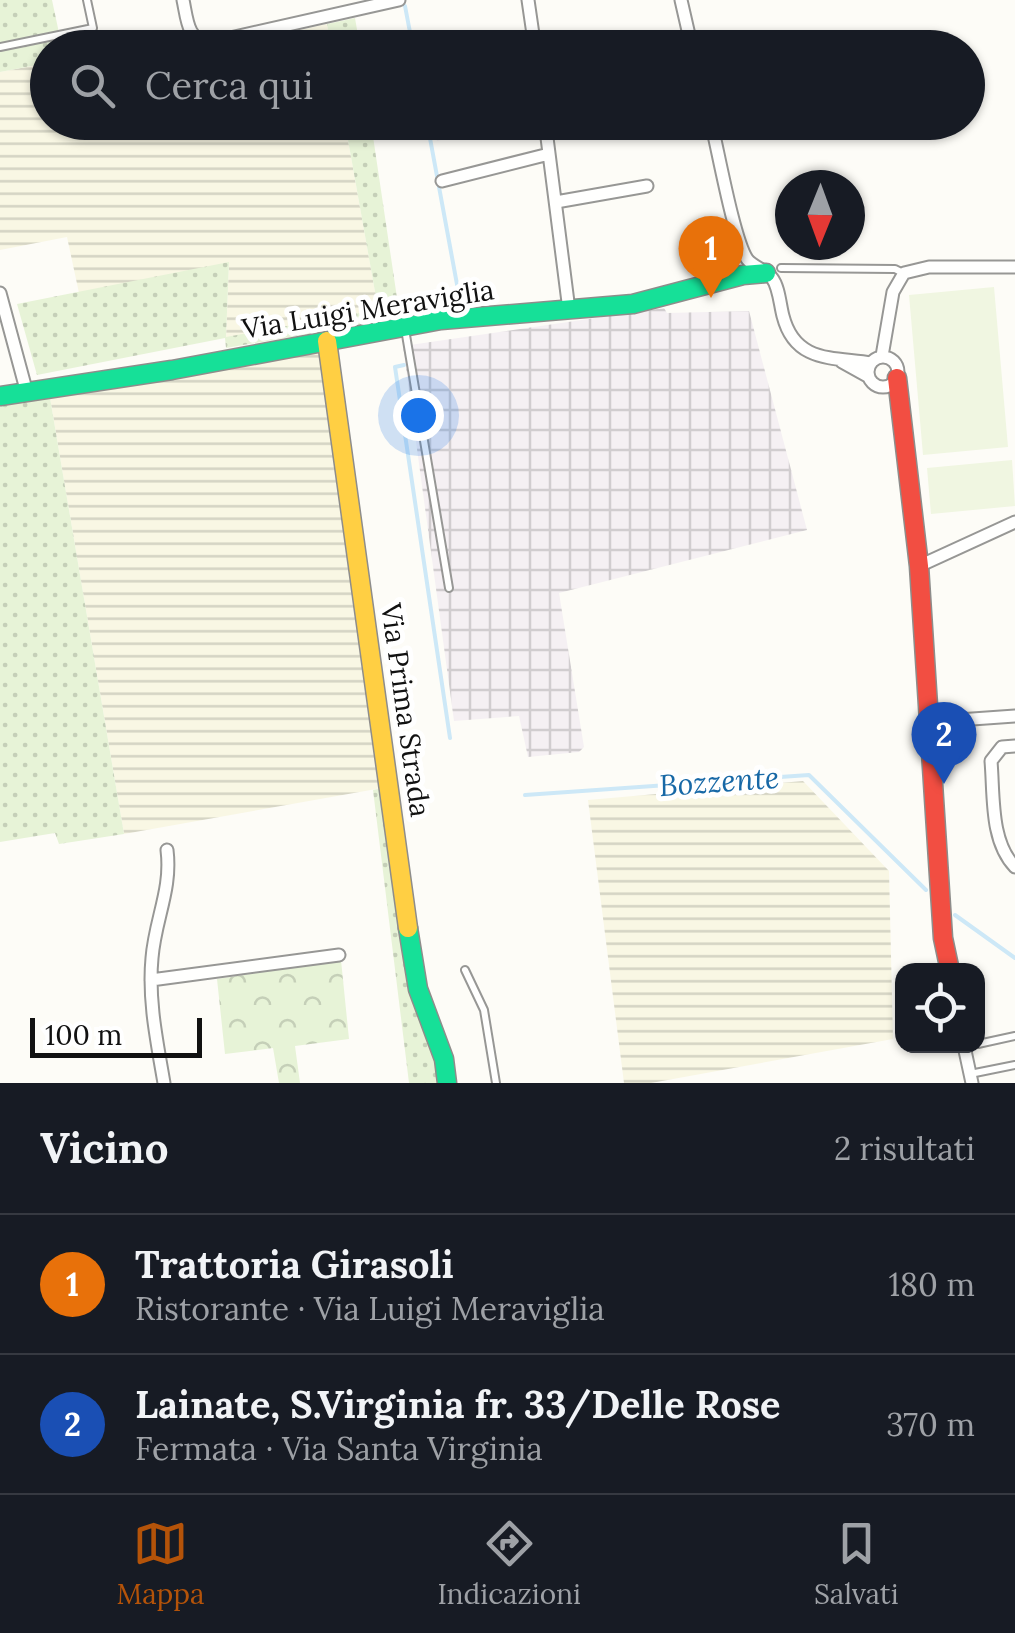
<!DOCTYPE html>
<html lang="it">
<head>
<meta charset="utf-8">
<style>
	:root { --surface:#171b24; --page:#242831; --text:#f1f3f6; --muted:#9ea1a6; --line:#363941; --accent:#b45309 }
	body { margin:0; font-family:Lora,serif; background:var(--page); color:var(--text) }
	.controls { position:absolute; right:30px; bottom:30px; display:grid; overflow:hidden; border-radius:20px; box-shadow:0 2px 8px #0004 }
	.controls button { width:90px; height:90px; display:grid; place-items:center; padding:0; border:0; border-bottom:2px solid var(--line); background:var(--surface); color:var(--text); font:50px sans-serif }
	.compass { position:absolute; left:775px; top:170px; width:90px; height:90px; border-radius:50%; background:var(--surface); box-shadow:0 2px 8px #0004; rotate:181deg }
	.scale { position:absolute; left:30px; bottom:25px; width:172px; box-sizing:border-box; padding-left:10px; border:5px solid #111; border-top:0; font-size:28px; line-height:35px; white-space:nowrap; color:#111; -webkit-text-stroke:8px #fff; paint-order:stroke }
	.you { position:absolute; left:418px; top:415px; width:35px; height:35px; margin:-25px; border:8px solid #fff; border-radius:50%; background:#1a73e8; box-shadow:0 0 0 15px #1a73e833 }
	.badge { display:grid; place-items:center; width:65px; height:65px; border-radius:50%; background:var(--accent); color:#fff; font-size:32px; font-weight:700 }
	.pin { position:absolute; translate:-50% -82px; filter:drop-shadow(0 2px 5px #0008) }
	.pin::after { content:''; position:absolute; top:52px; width:35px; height:30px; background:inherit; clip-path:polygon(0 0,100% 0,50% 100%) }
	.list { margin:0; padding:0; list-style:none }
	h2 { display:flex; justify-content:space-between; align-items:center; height:130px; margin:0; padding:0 40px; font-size:42px }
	h2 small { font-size:32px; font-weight:400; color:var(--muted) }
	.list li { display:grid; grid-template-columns:65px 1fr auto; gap:30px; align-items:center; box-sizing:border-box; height:140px; padding:0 40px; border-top:2px solid var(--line) }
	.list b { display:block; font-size:38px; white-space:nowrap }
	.list p { margin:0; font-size:32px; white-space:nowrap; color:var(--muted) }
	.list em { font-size:32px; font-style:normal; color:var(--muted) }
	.icon { flex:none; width:55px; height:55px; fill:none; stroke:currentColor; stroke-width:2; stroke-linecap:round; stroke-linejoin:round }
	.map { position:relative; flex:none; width:1015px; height:1083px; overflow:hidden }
	.search { position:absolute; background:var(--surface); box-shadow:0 2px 8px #0004; left:30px; right:30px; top:30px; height:110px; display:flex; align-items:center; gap:25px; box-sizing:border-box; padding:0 35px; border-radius:55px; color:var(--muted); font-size:38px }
	.sheet { height:410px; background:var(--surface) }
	nav { display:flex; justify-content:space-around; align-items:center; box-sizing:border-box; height:140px; border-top:2px solid var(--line); background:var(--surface); font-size:28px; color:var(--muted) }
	nav a { display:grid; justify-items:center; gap:5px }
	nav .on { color:var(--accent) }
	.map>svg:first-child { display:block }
	.industrial { fill:url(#industrial-grid) }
	.farmland { fill:url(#farmland-rules) }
	.grass { fill:url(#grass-dots) }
	.park { fill:url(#park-crowns) }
	.pitch { fill:#f0f6e1 }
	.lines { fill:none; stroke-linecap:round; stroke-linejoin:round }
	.stream { stroke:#cde8f7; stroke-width:4 }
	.lane-casing { stroke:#979795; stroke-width:10 }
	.street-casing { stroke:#979795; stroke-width:15 }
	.fast-casing { stroke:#8e8d8b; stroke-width:21 }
	.slow-casing { stroke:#8e8d8b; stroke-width:21 }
	.jam-casing { stroke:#8e8d8b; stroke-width:21 }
	.lane { stroke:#fffffe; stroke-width:6 }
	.street { stroke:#fffffe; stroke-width:11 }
	.fast { stroke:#16e098; stroke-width:18 }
	.slow { stroke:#ffcf43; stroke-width:18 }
	.jam { stroke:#f24e42; stroke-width:18 }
	.labels { text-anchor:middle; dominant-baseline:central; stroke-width:10; stroke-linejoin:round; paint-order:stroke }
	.street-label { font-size:28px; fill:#111; stroke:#fff }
	.water-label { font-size:30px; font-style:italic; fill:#1768a6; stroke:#fff }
</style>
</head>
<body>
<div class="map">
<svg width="1015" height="1083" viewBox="0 0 1015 1083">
	<defs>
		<pattern id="industrial-grid" width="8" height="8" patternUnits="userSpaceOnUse" patternTransform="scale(2.5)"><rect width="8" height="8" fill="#f5f0f3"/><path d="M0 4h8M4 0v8" fill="none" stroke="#d1cdcf"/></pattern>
		<pattern id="farmland-rules" width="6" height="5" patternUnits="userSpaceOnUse" patternTransform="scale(2.5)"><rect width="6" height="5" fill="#f9f7e4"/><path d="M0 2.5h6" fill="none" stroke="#d4d3c3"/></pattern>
		<pattern id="grass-dots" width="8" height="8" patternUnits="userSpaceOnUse" patternTransform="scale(2.5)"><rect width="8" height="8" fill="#e7f3d7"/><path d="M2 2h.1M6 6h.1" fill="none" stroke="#c5cfb8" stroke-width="1.8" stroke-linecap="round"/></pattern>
		<pattern id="park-crowns" width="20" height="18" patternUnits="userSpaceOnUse" patternTransform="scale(2.5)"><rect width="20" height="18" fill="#e7f3d7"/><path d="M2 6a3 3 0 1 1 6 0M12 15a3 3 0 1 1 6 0" fill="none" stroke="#c5cfb8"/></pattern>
	</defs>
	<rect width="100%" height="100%" fill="#fdfcf7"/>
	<path class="industrial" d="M433 123V122L506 123 437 141Z
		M664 308 667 313 749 311 807 530 559 593 584 747 579 752 528 757 519 716 454 721 403 346Z"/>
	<path class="farmland" d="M327 24 331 47 219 48Z
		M47 63 48 122 345 123 377 303 370 311 226 338 229 263 79 293 67 237 0 250V72Z
		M321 348 382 788 124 834 50 398Z
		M803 781 889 871 893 1039 651 1083H624L588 800Z"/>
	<path class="grass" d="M0 0H52L62 47 48 48 47 63 0 72Z
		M355 18 360 47H331L327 24Z
		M345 123H371L400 318 226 348 225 338 37 375 17 304 229 262 226 337 370 311 377 303Z
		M50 398 124 834 59 844 55 833 0 842V404Z
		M382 788 439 1068 440 1083H409L373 790Z"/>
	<path class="park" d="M341 960 349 1039 295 1046 300 1083H279L273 1048 225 1054 217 979Z"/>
	<path class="pitch" d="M994 287 1008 447 923 455 909 295Z
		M1012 460 1015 506 931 514 927 468Z"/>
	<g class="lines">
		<path class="stream" d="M405 6 413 48
			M427 122 461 306
			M404 365 395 367 450 738
			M525 795 809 775 926 890
			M955 915 1015 958"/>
		<g class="lane-casing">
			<path id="lane" d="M0 47 93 28 87 0
				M781 268 895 269 903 273
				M405 329 449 588
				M465 970 484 1010 496 1083
				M978 1044 1015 1036
				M970 1074 1015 1065"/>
		</g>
		<g class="street-casing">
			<path id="street" d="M183 0C187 18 187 40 208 43L399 0
				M528 0 535 48
				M681 0 692 48
				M545 122 569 310
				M711 122C718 150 734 240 747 259 753 267 766 270 772 278 779 287 780 305 783 316 795 363 833 357 871 363
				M442 181 549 154
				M556 202 647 186
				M0 293 27 393
				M882 356 893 292 904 273 929 267H1015
				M868 372a15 15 0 1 1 30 0a15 15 0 1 1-30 0Z
				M842 362 869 377
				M919 566 1015 522
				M930 722 1015 716
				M1015 746 1002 747 991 761C994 796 990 841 1015 867
				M151 980 339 955
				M964 1046 972 1083
				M164 1083C157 1042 148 1000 152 958 155 919 172 890 167 850"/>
		</g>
		<g class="fast-casing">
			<path id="fast" d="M0 396 172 370 441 320 633 304 743 275 766 273
				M408 928 418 989 444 1059 447 1083"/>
		</g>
		<g class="slow-casing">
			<path id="slow" d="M327 341 408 928"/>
		</g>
		<g class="jam-casing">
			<path id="jam" d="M897 378 919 566 943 938 950 971"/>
		</g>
		<use href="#lane" class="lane"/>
		<use href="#street" class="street"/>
		<use href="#fast" class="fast"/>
		<use href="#slow" class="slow"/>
		<use href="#jam" class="jam"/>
	</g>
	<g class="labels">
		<g class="street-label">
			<text transform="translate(368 309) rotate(-9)">Via Luigi Meraviglia</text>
			<text transform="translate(406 710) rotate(82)">Via Prima Strada</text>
		</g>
		<g class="water-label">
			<text transform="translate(719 781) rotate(-4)">Bozzente</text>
		</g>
	</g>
</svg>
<div class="controls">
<button><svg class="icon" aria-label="locate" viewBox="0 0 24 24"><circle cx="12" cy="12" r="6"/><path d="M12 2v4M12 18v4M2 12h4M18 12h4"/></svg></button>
</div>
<svg class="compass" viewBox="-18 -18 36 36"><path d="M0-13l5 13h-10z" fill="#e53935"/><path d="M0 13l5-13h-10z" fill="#9ea1a6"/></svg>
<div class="scale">100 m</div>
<div class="you"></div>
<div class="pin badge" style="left:711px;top:298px;background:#e8710a">1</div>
<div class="pin badge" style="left:944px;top:784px;background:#1a4fb4">2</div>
<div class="search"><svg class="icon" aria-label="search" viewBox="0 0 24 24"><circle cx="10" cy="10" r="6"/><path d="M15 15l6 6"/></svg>Cerca qui</div>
</div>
<section class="sheet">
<h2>Vicino<small>2 risultati</small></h2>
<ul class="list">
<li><span class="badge" style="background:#e8710a">1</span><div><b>Trattoria Girasoli</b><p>Ristorante · Via Luigi Meraviglia</p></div><em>180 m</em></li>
<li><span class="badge" style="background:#1a4fb4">2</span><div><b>Lainate, S.Virginia fr. 33/Delle Rose</b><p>Fermata · Via Santa Virginia</p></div><em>370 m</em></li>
</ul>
</section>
<nav>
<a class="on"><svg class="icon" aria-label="map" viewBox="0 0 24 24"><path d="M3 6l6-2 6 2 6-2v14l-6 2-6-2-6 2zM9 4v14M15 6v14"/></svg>Mappa</a>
<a><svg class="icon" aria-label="directions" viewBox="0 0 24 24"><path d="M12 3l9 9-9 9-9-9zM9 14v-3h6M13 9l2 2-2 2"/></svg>Indicazioni</a>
<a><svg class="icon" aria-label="saved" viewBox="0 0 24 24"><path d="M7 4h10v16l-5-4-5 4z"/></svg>Salvati</a>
</nav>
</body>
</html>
